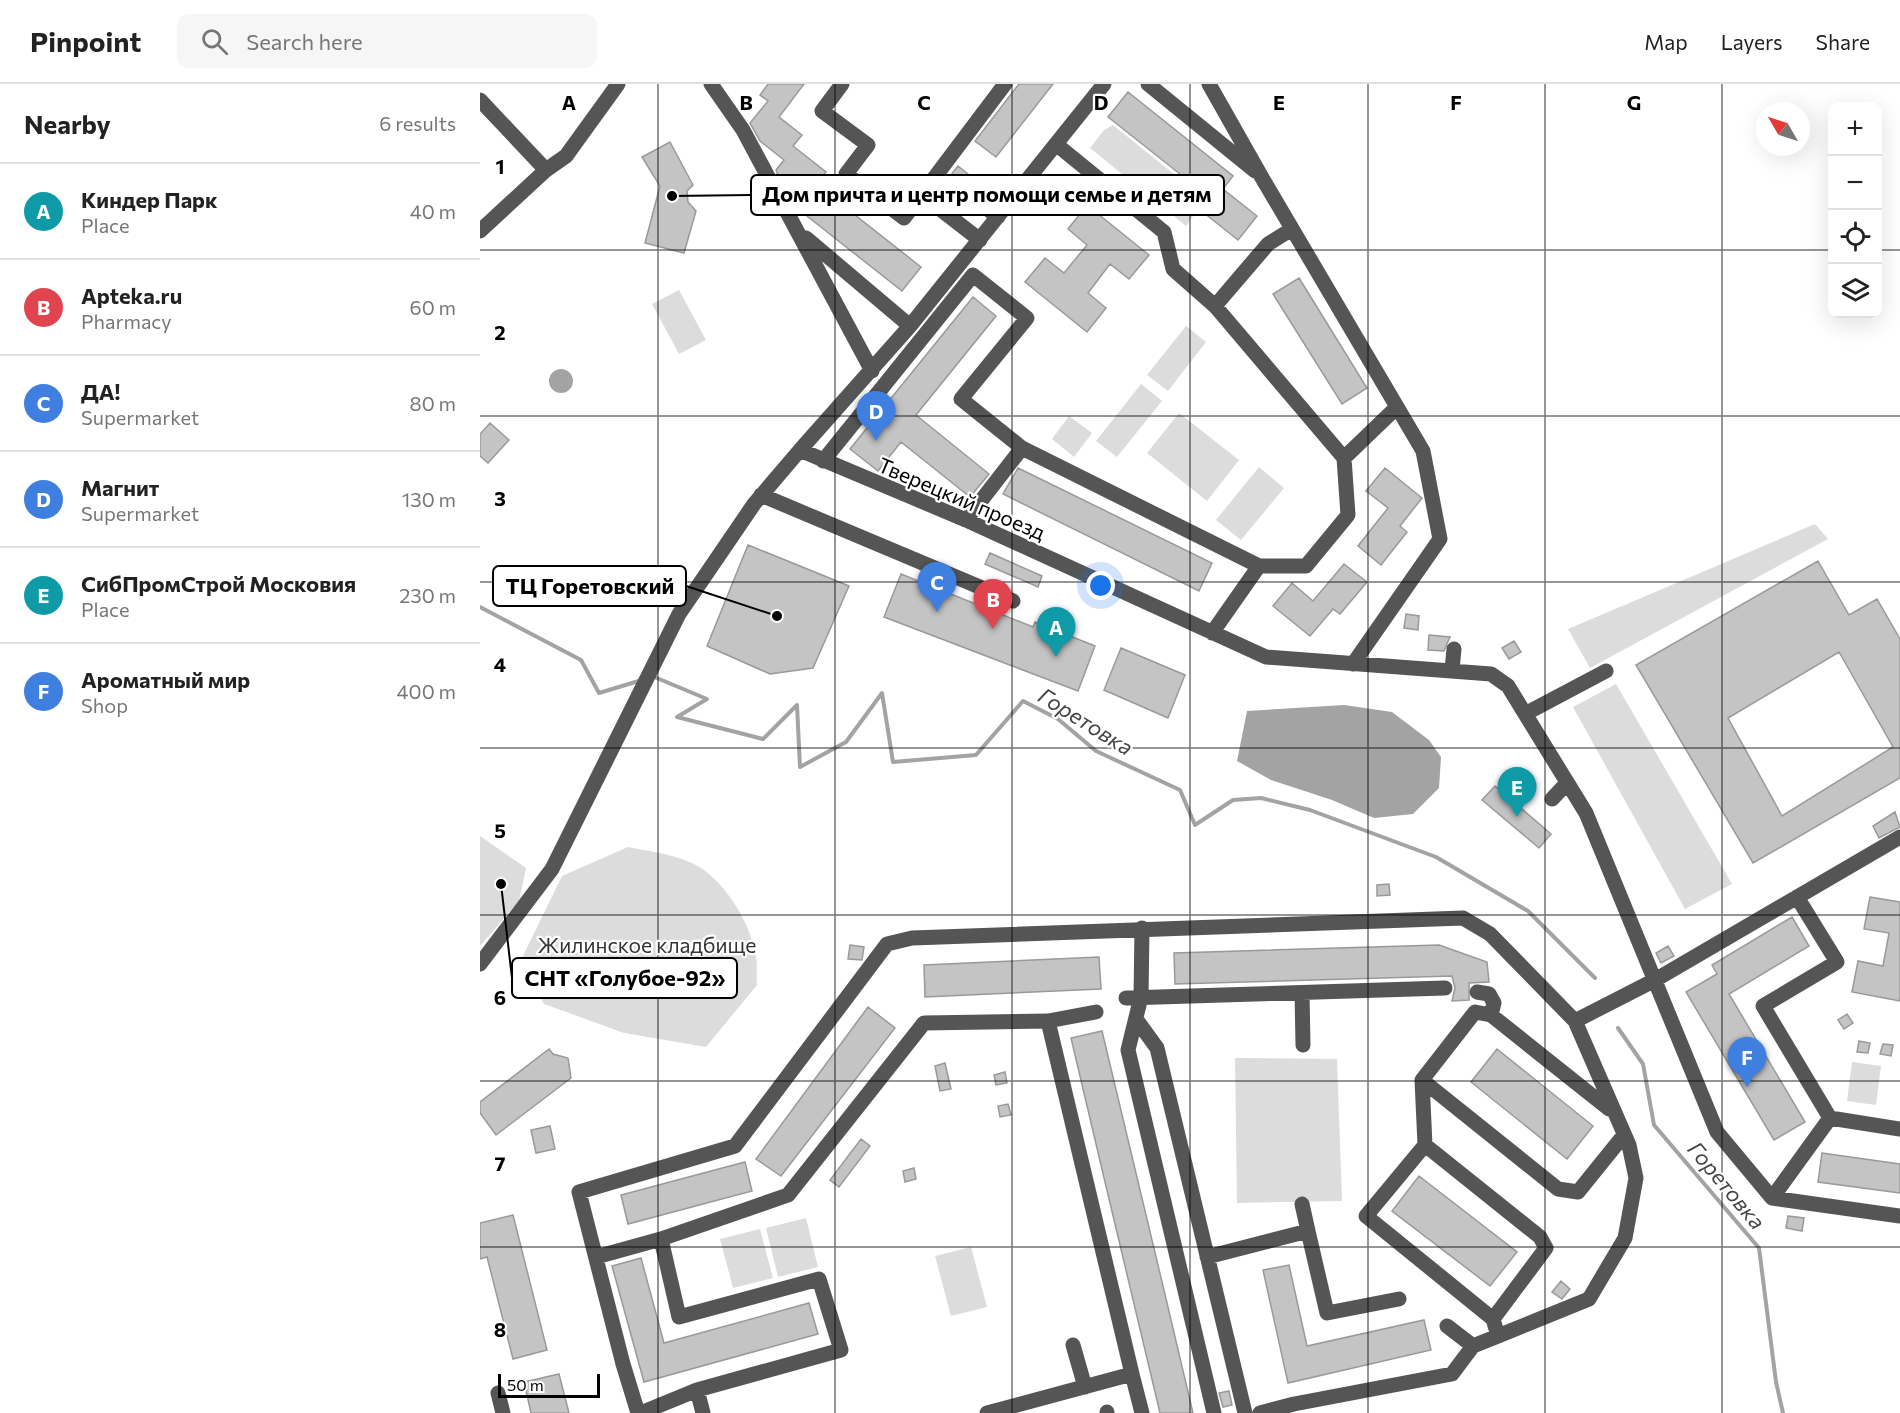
<!DOCTYPE html>
<html lang="en">
<head>
<meta charset="utf-8">
<style>
	:root { --surface:#fff; --page:#f6f6f6; --text:#222; --muted:#767676; --line:#e0e0e0; --accent:#111827 }
	body { margin:0; font-family:Commissioner,sans-serif; background:var(--page); color:var(--text) }
	.controls { position:absolute; right:18px; top:18px; display:grid; overflow:hidden; border-radius:12px; box-shadow:0 6px 24px #0002 }
	.controls button { width:54px; height:54px; display:grid; place-items:center; padding:0; border:0; border-bottom:2px solid var(--line); background:var(--surface); color:var(--text); font:30px sans-serif }
	.compass { position:absolute; left:1276px; top:18px; width:54px; height:54px; border-radius:50%; background:var(--surface); box-shadow:0 6px 24px #0002; rotate:309deg }
	.scale { position:absolute; left:18px; bottom:15px; width:102px; box-sizing:border-box; padding-left:6px; border:3px solid #000; border-top:0; font-size:16px; line-height:21px; white-space:nowrap; color:#000; -webkit-text-stroke:4px #fff; paint-order:stroke }
	.you { position:absolute; left:621px; top:502px; width:21px; height:21px; margin:-15px; border:4px solid #fff; border-radius:50%; background:#1a73e8; box-shadow:0 0 0 9px #1a73e833 }
	.badge { display:grid; place-items:center; width:39px; height:39px; border-radius:50%; background:var(--accent); color:#fff; font-size:20px; font-weight:700 }
	.pin { position:absolute; translate:-50% -50px; filter:drop-shadow(0 2px 3px #0008) }
	.pin::after { content:''; position:absolute; top:32px; width:21px; height:18px; background:inherit; clip-path:polygon(0 0,100% 0,50% 100%) }
	.list { margin:0; padding:0; list-style:none }
	h2 { display:flex; justify-content:space-between; align-items:center; height:78px; margin:0; padding:0 24px; font-size:26px }
	h2 small { font-size:20px; font-weight:400; color:var(--muted) }
	.list li { display:grid; grid-template-columns:39px 1fr auto; gap:18px; align-items:center; box-sizing:border-box; height:96px; padding:0 24px; border-top:2px solid var(--line) }
	.list b { display:block; font-size:22px; white-space:nowrap }
	.list p { margin:0; font-size:20px; white-space:nowrap; color:var(--muted) }
	.list em { font-size:20px; font-style:normal; color:var(--muted) }
	.icon { flex:none; width:33px; height:33px; fill:none; stroke:currentColor; stroke-width:2; stroke-linecap:round; stroke-linejoin:round }
	.map { position:relative; flex:none; width:1420px; height:1329px; overflow:hidden }
	header { display:flex; align-items:center; gap:36px; box-sizing:border-box; height:84px; padding:0 30px; background:var(--surface); border-bottom:2px solid var(--line) }
	header strong { font-size:28px }
	nav { display:flex; gap:33px; margin-inline-start:auto; font-size:21px }
	.search { width:420px; height:54px; background:var(--page); display:flex; align-items:center; gap:15px; box-sizing:border-box; padding:0 21px; border-radius:12px; color:var(--muted); font-size:22px }
	main { display:flex }
	aside { flex:1; background:var(--surface) }
	.map>svg:first-child { display:block }
	.green { fill:#dcdcdc }
	.water { fill:#a3a3a3 }
	.lines { fill:none; stroke-linecap:round; stroke-linejoin:round }
	.stream { stroke:#a3a3a3; stroke-width:4 }
	.building { fill:#c4c4c4; stroke:#999; stroke-width:1.5; fill-rule:evenodd }
	.minor { stroke:#555; stroke-width:15 }
	.grid { fill:none; stroke:#000; stroke-width:1.5; stroke-opacity:0.55 }
	.labels { text-anchor:middle; dominant-baseline:central; stroke-width:4.5; stroke-linejoin:round; paint-order:stroke }
	.street-label { font-size:21px; fill:#000; stroke:#fff }
	.park-label { font-size:21px; fill:#333; stroke:#fff }
	.water-label { font-size:22px; font-style:italic; fill:#444; stroke:#fff }
	.grid-label { font-size:20px; text-anchor:middle; font-weight:bold; fill:#000; stroke:#fff; stroke-width:4.5; stroke-linejoin:round; paint-order:stroke }
	.leader { fill:none; stroke:#000; stroke-width:2 }
	.callout-dot { fill:#000; stroke:#fff; stroke-width:2 }
	.callout { fill:#fff; stroke:#000; stroke-width:2 }
	.callout-label { font-size:22px; text-anchor:middle; font-weight:bold; fill:#000 }
</style>
</head>
<body>
<header>
<strong>Pinpoint</strong>
<div class="search"><svg class="icon" aria-label="search" viewBox="0 0 24 24"><circle cx="10" cy="10" r="6"/><path d="M15 15l6 6"/></svg>Search here</div>
<nav><a>Map</a><a>Layers</a><a>Share</a></nav>
</header>
<main>
<aside>
<h2>Nearby<small>6 results</small></h2>
<ul class="list">
<li><span class="badge" style="background:#0f9aa8">A</span><div><b>Киндер Парк</b><p>Place</p></div><em>40 m</em></li>
<li><span class="badge" style="background:#e0444e">B</span><div><b>Apteka.ru</b><p>Pharmacy</p></div><em>60 m</em></li>
<li><span class="badge" style="background:#3f7fe0">C</span><div><b>ДА!</b><p>Supermarket</p></div><em>80 m</em></li>
<li><span class="badge" style="background:#3f7fe0">D</span><div><b>Магнит</b><p>Supermarket</p></div><em>130 m</em></li>
<li><span class="badge" style="background:#0f9aa8">E</span><div><b>СибПромСтрой Московия</b><p>Place</p></div><em>230 m</em></li>
<li><span class="badge" style="background:#3f7fe0">F</span><div><b>Ароматный мир</b><p>Shop</p></div><em>400 m</em></li>
</ul>
</aside>
<div class="map">
<svg width="1420" height="1329" viewBox="0 0 1420 1329">
	<rect width="100%" height="100%" fill="#fff"/>
	<path class="green" d="M633 41 725 115 706 142 610 64 624 46Z
		M199 206 226 256 199 270 172 220Z
		M706 242 726 258 688 307 667 291Z
		M661 300 682 317 637 373 616 357Z
		M699 329 759 376 727 417 667 369Z
		M589 332 612 349 594 373 572 355Z
		M779 383 804 404 761 456 736 436Z
		M1335 440 1348 455 1110 584 1088 545Z
		M1136 600 1252 800 1205 825 1093 623Z
		M0 752 46 784 39 817 0 862Z
		M148 763C172 768 203 771 224 786 249 805 269 838 275 868 278 878 276 890 277 901L226 963 144 949 64 920 41 876 82 792Z
		M755 974 857 975 862 1117 757 1119Z
		M1372 978 1401 982 1396 1021 1367 1017Z
		M326 1134 338 1183 298 1193 286 1144Z
		M280 1145 293 1194 253 1204 240 1155Z
		M491 1163 507 1223 471 1232 455 1172Z"/>
	<path class="water" d="M69 297a12 12 0 1 1 24 0a12 12 0 1 1-24 0Z
		M864 621 912 628 949 656 961 673 959 704 933 730 894 734 852 716 791 696 757 677 767 627Z"/>
	<g class="lines">
		<path class="stream" d="M0 523 101 576 119 609 162 596
			M172 592 227 615 197 633 283 655 317 621 320 683 366 658 402 609 413 678 496 671 543 617 578 635 616 667 700 706 715 741 753 716 781 714 830 726 956 773 1048 827 1115 894
			M1138 944 1163 980 1174 1041 1279 1164 1296 1298 1303 1329"/>
	</g>
	<path class="building" d="M288 0H324L299 33 322 51 313 62 346 88 337 101 441 183 422 207 318 125 328 113 297 89 296 86 304 76 280 57 270 39 288 17 280 11Z
		M539 0H573L516 73 495 57Z
		M648 8 753 92 743 105 777 132 758 156 724 129 734 117 628 33Z
		M190 58 213 101 207 107 208 118 216 127 204 169 165 159 180 102 162 73Z
		M478 82 504 103 501 107 496 105 488 109 485 114 489 122 484 128 458 107Z
		M607 121 669 171 649 195 630 180 608 209 626 224 607 248 545 198 565 174 584 189 607 161 588 145Z
		M819 194 887 304 862 320 793 210Z
		M493 213 516 232 436 331 509 390 490 413 421 358 398 387 370 365Z
		M10 339 29 356 8 379 0 372V350Z
		M538 384 732 479 719 507 523 410Z
		M905 384 942 414 920 442 927 448 901 481 878 462 908 424 886 407Z
		M268 461 369 502 333 584 290 590 227 562Z
		M510 469 562 492 558 503 505 480Z
		M1338 477 1369 531 1397 515 1420 555V694L1273 779 1156 581ZM1359 568 1413 663 1302 732 1248 634Z
		M864 480 887 498 860 530 853 525 830 552 793 522 812 499 833 517Z
		M421 490 553 543 555 538 615 562 598 607 404 533Z
		M926 530 939 532 938 546 924 544Z
		M949 551 970 553 964 567 948 566Z
		M1034 557 1041 568 1029 575 1022 564Z
		M641 564 705 591 688 634 624 606Z
		M1015 702 1071 750 1059 764 1002 716Z
		M1415 728 1420 743 1399 754 1393 742Z
		M909 800 910 811 897 812V801Z
		M1390 813 1420 818V917L1372 908 1378 877 1403 882 1409 849 1384 845Z
		M1312 833 1329 862 1249 910 1325 1038 1294 1056 1206 908 1237 890 1232 881Z
		M370 861 384 863 382 876 368 875Z
		M959 861 1007 878 1009 898 989 899V916L972 917 975 904 972 892 695 900 694 869Z
		M1188 862 1194 872 1181 879 1176 869Z
		M619 873 621 905 445 913 444 881Z
		M388 923 415 944 301 1092 276 1075Z
		M1367 930 1373 939 1364 945 1358 936Z
		M622 947 683 1202 713 1329H680L625 1098 591 954Z
		M1379 957 1390 959 1388 969 1377 968Z
		M1403 960 1413 961 1411 972 1400 970Z
		M69 965 73 970 88 974 91 994 16 1051 0 1029V1018Z
		M1017 965 1113 1042 1087 1075 991 998Z
		M465 979 471 1005 460 1007 455 982Z
		M525 988 527 999 516 1001 514 991Z
		M528 1020 531 1031 520 1033 518 1022Z
		M70 1042 75 1065 56 1069 51 1046Z
		M381 1055 390 1062 359 1103 350 1096Z
		M1342 1069 1420 1080V1109L1338 1098Z
		M265 1078 272 1107 148 1140 141 1111Z
		M434 1084 436 1095 425 1098 423 1087Z
		M939 1092 1037 1168 1010 1202 912 1127Z
		M33 1131 67 1266 33 1275 7 1173 0 1175V1139Z
		M1308 1132 1324 1134 1322 1147 1306 1144Z
		M161 1174 184 1259 329 1219 338 1250 164 1298 132 1182Z
		M809 1181 827 1262 944 1236 951 1266 808 1299 783 1186Z
		M1081 1197 1090 1205 1082 1215 1072 1208Z
		M79 1290 89 1329H51L44 1298Z
		M749 1307 752 1321 743 1323 739 1309Z"/>
	<g class="lines">
		<path class="minor" d="M231 0 263 46 392 287
			M362 0 342 27 388 61 366 90 424 134 525 0
			M624 0 430 242 320 366 486 436 786 573 1011 590 1028 602 1106 729 1237 1048 1292 1114 1420 1132
			M668 0 775 87
			M729 0 781 92 943 367 960 455 873 580
			M0 16 66 86
			M577 61 684 148 693 185 735 222 788 160 812 145
			M442 111 500 156
			M495 115 518 133
			M0 147 66 86 86 72 138 0
			M326 154 430 242
			M735 222 864 374 868 431 826 482H779
			M542 364 779 482 732 549
			M864 374 917 323
			M343 377 493 191 547 234 481 315 542 364 486 436
			M281 411 533 517
			M972 586 974 565
			M1045 630 1126 587
			M1072 715 1087 699
			M1317 813 1357 878 1283 922 1350 1034 1420 1045
			M662 844 661 913 648 966 734 1329
			M0 880 72 785 199 530 274 420 320 366
			M997 908 1009 910 1014 919 1011 931
			M822 909 823 961
			M646 914 965 904
			M656 935 677 964 765 1329
			M568 937 616 928
			M1095 937 1175 896 1420 753
			M1129 1025 1011 931 995 928 942 996 1078 1105 1098 1108 1144 1051
			M945 1061 1060 1153 1066 1164 1013 1235
			M1292 1114 1350 1034
			M822 1120 828 1147
			M116 1173 181 1155
			M727 1173 828 1147 847 1229 919 1215
			M967 1242 993 1262
			M593 1261 605 1303
			M652 1290 662 1329
			M217 1306 223 1329
			M18 1309 23 1329
			M627 1328V1329
			M158 1329 143 1280 99 1108 255 1062 407 860 432 854 983 834 1010 850 1095 937 1149 1061 1156 1094 1145 1154 1109 1215 1018 1252 1013 1235 886 1132 945 1061 942 996
			M161 1329 217 1306 361 1266 339 1195 199 1233 181 1155 308 1111 444 939 568 937 652 1290 507 1329
			M780 1329 814 1320 972 1290 993 1262 1018 1252"/>
	</g>
	<path class="grid" d="M178 0V1329M355 0V1329M532 0V1329M710 0V1329M888 0V1329M1065 0V1329M1242 0V1329M0 166H1352M1398 166H1420M0 332H1420M0 498H1420M0 664H1420M0 831H1420M0 997H1420M0 1163H1420"/>
	<g class="labels">
		<g class="street-label">
			<text transform="translate(482 414) rotate(23)">Тверецкий проезд</text>
		</g>
		<g class="park-label">
			<text x="167" y="860">Жилинское кладбище</text>
		</g>
		<g class="water-label">
			<text transform="translate(606 637) rotate(32)">Горетовка</text>
			<text transform="translate(1247 1101) rotate(50)">Горетовка</text>
		</g>
	</g>
	<g class="grid-label">
		<text x="89" y="26">A</text>
		<text x="266" y="26">B</text>
		<text x="444" y="26">C</text>
		<text x="621" y="26">D</text>
		<text x="799" y="26">E</text>
		<text x="976" y="26">F</text>
		<text x="1154" y="26">G</text>
		<text x="20" y="90">1</text>
		<text x="20" y="256">2</text>
		<text x="20" y="422">3</text>
		<text x="20" y="588">4</text>
		<text x="20" y="754">5</text>
		<text x="20" y="921">6</text>
		<text x="20" y="1087">7</text>
		<text x="20" y="1253">8</text>
	</g>
	<path class="leader" d="M192 112L271 111M297 532L206 502M21 800L32 894"/>
	<g class="callout-dot">
		<circle cx="192" cy="112" r="6"/>
		<circle cx="297" cy="532" r="6"/>
		<circle cx="21" cy="800" r="6"/>
	</g>
	<g class="callout">
		<rect x="271" y="91" width="473" height="40" rx="6"/>
		<rect x="13" y="482" width="193" height="40" rx="6"/>
		<rect x="32" y="874" width="225" height="40" rx="6"/>
	</g>
	<g class="callout-label">
		<text x="507" y="118">Дом причта и центр помощи семье и детям</text>
		<text x="110" y="510">ТЦ Горетовский</text>
		<text x="145" y="902">СНТ «Голубое-92»</text>
	</g>
</svg>
<div class="controls">
<button>+</button>
<button>−</button>
<button><svg class="icon" aria-label="locate" viewBox="0 0 24 24"><circle cx="12" cy="12" r="6"/><path d="M12 2v4M12 18v4M2 12h4M18 12h4"/></svg></button>
<button><svg class="icon" aria-label="layers" viewBox="0 0 24 24"><path d="M12 4l9 5-9 5-9-5zM3 14l9 5 9-5"/></svg></button>
</div>
<svg class="compass" viewBox="-18 -18 36 36"><path d="M0-13l5 13h-10z" fill="#e53935"/><path d="M0 13l5-13h-10z" fill="#767676"/></svg>
<div class="scale">50 m</div>
<div class="you"></div>
<div class="pin badge" style="left:576px;top:573px;background:#0f9aa8">A</div>
<div class="pin badge" style="left:513px;top:545px;background:#e0444e">B</div>
<div class="pin badge" style="left:457px;top:528px;background:#3f7fe0">C</div>
<div class="pin badge" style="left:396px;top:357px;background:#3f7fe0">D</div>
<div class="pin badge" style="left:1037px;top:733px;background:#0f9aa8">E</div>
<div class="pin badge" style="left:1267px;top:1003px;background:#3f7fe0">F</div>
</div>
</main>
</body>
</html>
